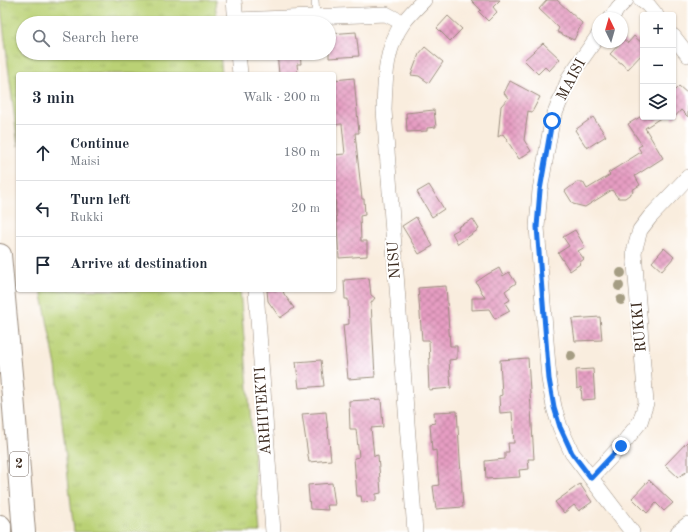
<!DOCTYPE html>
<html lang="en">
<head>
<meta charset="utf-8">
<style>
	:root { --surface:#fff; --page:#f2f2f3; --text:#1f2937; --muted:#747a83; --line:#e0e1e3 }
	body { margin:0; font-family:"Old Standard TT",serif; background:var(--page); color:var(--text) }
	.controls { position:absolute; right:12px; top:12px; display:grid; overflow:hidden; border-radius:4px; box-shadow:0 1px 3px #0004 }
	.controls button { width:36px; height:36px; display:grid; place-items:center; padding:0; border:0; border-bottom:1px solid var(--line); background:var(--surface); color:var(--text); font:20px sans-serif }
	.compass { position:absolute; left:592px; top:12px; width:36px; height:36px; border-radius:50%; background:var(--surface); box-shadow:0 1px 3px #0004; rotate:355deg }
	.stop { position:absolute; width:12px; height:12px; margin:-9px; border:3px solid #1a73e8; border-radius:50%; background:#fff }
	.stop.end { background:#1a73e8; border-color:#fff; box-shadow:0 1px 4px #0008 }
	.list { margin:0; padding:0; list-style:none }
	h2 { display:flex; justify-content:space-between; align-items:center; height:52px; margin:0; padding:0 16px; font-size:17px }
	h2 small { font-size:13px; font-weight:400; color:var(--muted) }
	.list li { display:grid; grid-template-columns:26px 1fr auto; gap:12px; align-items:center; box-sizing:border-box; height:56px; padding:0 16px; border-top:1px solid var(--line) }
	.list b { display:block; font-size:15px; white-space:nowrap }
	.list p { margin:0; font-size:13px; white-space:nowrap; color:var(--muted) }
	.list em { font-size:13px; font-style:normal; color:var(--muted) }
	.icon { flex:none; width:22px; height:22px; fill:none; stroke:currentColor; stroke-width:2; stroke-linecap:round; stroke-linejoin:round }
	.map { position:relative; flex:none; width:688px; height:532px; overflow:hidden }
	.search { position:absolute; background:var(--surface); box-shadow:0 1px 3px #0004; left:16px; top:16px; width:320px; height:44px; display:flex; align-items:center; gap:10px; box-sizing:border-box; padding:0 14px; border-radius:22px; color:var(--muted); font-size:15px }
	.panel { position:absolute; background:var(--surface); box-shadow:0 1px 3px #0004; left:16px; top:72px; width:320px; height:220px; border-radius:4px }
	.map>svg:first-child { display:block }
	.grass { fill:url(#grass-tufts); stroke:#7a7e4a }
	.building { fill:url(#building-cross-hatch) }
	.lines { fill:none; stroke-linecap:round; stroke-linejoin:round }
	.lane-casing { stroke:#9a8c7e; stroke-width:8 }
	.street-casing { stroke:#9a8c7e; stroke-width:16 }
	.highway-casing { stroke:#9a8c7e; stroke-width:24 }
	.lane { stroke:#fff; stroke-width:7 }
	.street { stroke:#fff; stroke-width:15 }
	.highway { stroke:#fff; stroke-width:22 }
	.tree { fill:#a59d83 }
	.route { stroke:#1a73e8; stroke-width:5 }
	.labels { text-anchor:middle; dominant-baseline:central; stroke-width:4; stroke-linejoin:round; paint-order:stroke }
	.shield { fill:#fff; stroke:#766a62; stroke-width:1 }
	.shield-label { font-size:14px; font-weight:bold; fill:#3b2a1e }
	.street-label { font-size:15px; fill:#3b2a1e; stroke:#fff }
</style>
</head>
<body>
<div class="map">
<svg width="688" height="532" viewBox="0 0 688 532">
	<defs>
		<pattern id="grass-tufts" width="24" height="20" patternUnits="userSpaceOnUse"><rect width="24" height="20" fill="#bad175"/><path d="M3 7l-1-3M5 7V3M7 7l1-3M15 17l-1-3M17 17v-4M19 17l1-3" fill="none" stroke="#a1b465"/></pattern>
		<pattern id="building-cross-hatch" width="8" height="8" patternUnits="userSpaceOnUse"><rect width="8" height="8" fill="#e69dc2"/><path d="M0 0l8 8M0 8l8-8" fill="none" stroke="#bc809d"/></pattern>
	</defs>
	<rect width="100%" height="100%" fill="#fff"/>
	<filter id="ink" filterUnits="userSpaceOnUse"><feTurbulence type="fractalNoise" baseFrequency=".025" numOctaves="2"/><feDisplacementMap in="SourceGraphic" scale="8" xChannelSelector="R" yChannelSelector="G"/><feConvolveMatrix kernelMatrix="1 2 1 2 8 2 1 2 1" color-interpolation-filters="sRGB"/></filter>
	<filter id="wash" filterUnits="userSpaceOnUse"><feTurbulence type="fractalNoise" baseFrequency=".012" numOctaves="4" result="noise"/><feDisplacementMap in="SourceGraphic" scale="16" xChannelSelector="R" yChannelSelector="G"/><feGaussianBlur stdDeviation="0.9" result="paint"/><feColorMatrix in="noise" values="0 0 0 0 0 0 0 0 0 0 0 0 0 0 0 0 0 1.4 0 .05"/><feComposite in="paint" operator="in"/></filter>
	<g filter="url(#wash)">
		<rect width="100%" height="100%" fill="#f9edde"/>
		<path class="grass" d="M0 0H215L217 23H23V53H220L222 74H18V146Z
			M41 290H240L260 532H74L56 366Z"/>
		<g id="blocks">
			<path class="building" d="M471 0H500L493 7 497 12 488 21 479 12 481 10Z
				M547 0H557L582 23 574 40 557 32 559 28 539 9Z
				M448 16 462 29 450 41 437 28Z
				M356 32 359 56 329 58V34Z
				M634 36 643 44V53L628 69 610 54 621 42H622L623 39 628 43Z
				M543 43 560 59 549 71 545 67 538 74 524 60Z
				M425 47 443 62 429 83 419 76 411 75 419 54Z
				M277 53H300L301 64H297L298 74H279Z
				M354 78 359 133H355L362 199H364L365 215 360 216 361 241H367V256L339 258 334 182V155L345 154 342 124 334 125V80Z
				M510 81 540 97 532 112 528 111 524 140 531 151 519 159 503 134 498 137 501 106 508 98 504 93Z
				M679 86 688 94V117L681 110 673 119V92Z
				M434 110 436 127 427 128V131L407 132 406 113Z
				M593 117 606 136 587 148 575 130Z
				M640 117H662L645 128 663 158 635 176 640 185 632 190 633 192 625 198H618L612 190 585 207 573 204 565 191 577 182H583L587 189 610 175 608 173 641 152 638 147 642 145 628 124Z
				M429 185 444 209 432 217 417 192Z
				M416 217 433 246 419 254 402 226Z
				M473 219 479 229 458 244 452 233 459 229 458 227Z
				M575 230 585 247 578 251 584 259 579 263 580 264 570 271 558 253 569 246 563 237Z
				M664 248 674 257 662 271 652 262Z
				M499 268 503 276 509 272 516 283 505 291 510 300 505 303 510 311 495 319 489 309 472 310V298H485L476 282 488 274Z
				M369 278 371 295 375 298 371 303 375 377 348 379 343 325 349 324 348 299H345L344 280Z
				M446 286 450 346H457V359L449 360 451 388 429 390 428 365H430L429 340H422L418 288Z
				M267 290H283L284 294 294 308 280 318 268 301Z
				M600 317 602 340 575 341 572 319Z
				M528 358 534 459H528L529 469 519 470 520 477 486 479 485 461 505 459V452H509L508 443H514L512 412 500 413 499 396 502 395 500 360Z
				M321 360 324 386 299 388 296 362Z
				M593 369 595 399 582 400 581 387 577 389 576 370Z
				M381 399 383 427 371 428 374 456 378 455 381 493 376 494V501L362 502 361 496H357L354 458 359 457 356 429H350L349 401Z
				M457 411 463 507 436 509 433 486 439 485 436 450 432 451 430 424 435 423 434 412Z
				M326 412 331 460 309 462 302 414Z
				M688 441V471L678 477 665 465Z
				M649 480 673 503 664 511 656 503 647 513 632 498Z
				M332 483 335 505H327L328 510 310 509 308 485Z
				M580 484 592 502 579 511 574 505 564 513 555 502Z"/>
		</g>
	</g>
	<g filter="url(#ink)">
		<use href="#blocks" fill-opacity="0" stroke="#9a8c7e" stroke-width="1"/>
		<g class="lines">
			<g class="lane-casing">
				<path id="lane" d="M315 0 316 17"/>
			</g>
			<g class="street-casing">
				<path id="street" d="M234 0 236 23
					M641 0 648 5 656 15
					M611 18 618 8 626 0
					M236 20 386 14 403 23
					M598 36 570 76 552 121 540 190 537 227 549 379 554 407 560 427 572 453 632 532
					M673 36 688 55
					M238 53 240 74
					M256 290 273 532
					M591 478 621 446 640 422 646 403 634 252 640 230 650 217 688 177
					M415 532 384 110C385 80 385 48 403 23 409 15 417 7 424 0
					M678 532 688 524"/>
			</g>
			<g class="highway-casing">
				<path id="highway" d="M0 255 13 396 24 532
					M0 526V532"/>
			</g>
			<use href="#lane" class="lane"/>
			<use href="#street" class="street"/>
			<use href="#highway" class="highway"/>
		</g>
		<g class="tree">
			<circle cx="621" cy="273" r="5"/>
			<circle cx="619" cy="286" r="5"/>
			<circle cx="621" cy="300" r="5"/>
			<circle cx="571" cy="356" r="5"/>
		</g>
	</g>
	<g class="lines" filter="url(#ink)">
		<path class="route" d="M552 121 540 190 537 227 549 379 554 407 560 427 572 453 591 478 621 446"/>
	</g>
	<g class="labels">
		<rect class="shield" x="10" y="452" width="18" height="24" rx="3"/>
		<g class="shield-label">
			<text x="19" y="464">2</text>
		</g>
		<g class="street-label">
			<text transform="translate(572 80) rotate(-62)">MAISI</text>
			<text transform="translate(395 260) rotate(-94)">NISU</text>
			<text transform="translate(640 327) rotate(-95)">RUKKI</text>
			<text transform="translate(264 411) rotate(-94)">ARHITEKTI</text>
		</g>
	</g>
</svg>
<div class="controls">
<button>+</button>
<button>−</button>
<button><svg class="icon" aria-label="layers" viewBox="0 0 24 24"><path d="M12 4l9 5-9 5-9-5zM3 14l9 5 9-5"/></svg></button>
</div>
<svg class="compass" viewBox="-18 -18 36 36"><path d="M0-13l5 13h-10z" fill="#e53935"/><path d="M0 13l5-13h-10z" fill="#747a83"/></svg>
<div class="stop" style="left:552px;top:121px"></div>
<div class="stop end" style="left:621px;top:446px"></div>
<div class="search"><svg class="icon" aria-label="search" viewBox="0 0 24 24"><circle cx="10" cy="10" r="6"/><path d="M15 15l6 6"/></svg>Search here</div>
<section class="panel">
<h2>3 min<small>Walk · 200 m</small></h2>
<ul class="list">
<li><svg class="icon" aria-label="ahead" viewBox="0 0 24 24"><path d="M12 20V5M6 11l6-6 6 6"/></svg><div><b>Continue</b><p>Maisi</p></div><em>180 m</em></li>
<li><svg class="icon" aria-label="left" viewBox="0 0 24 24"><path d="M17 20v-9H6M10 6l-5 5 5 5"/></svg><div><b>Turn left</b><p>Rukki</p></div><em>20 m</em></li>
<li><svg class="icon" aria-label="arrive" viewBox="0 0 24 24"><path d="M6 21V4h12l-3 4 3 4H6"/></svg><div><b>Arrive at destination</b></div></li>
</ul>
</section>
</div>
</body>
</html>
